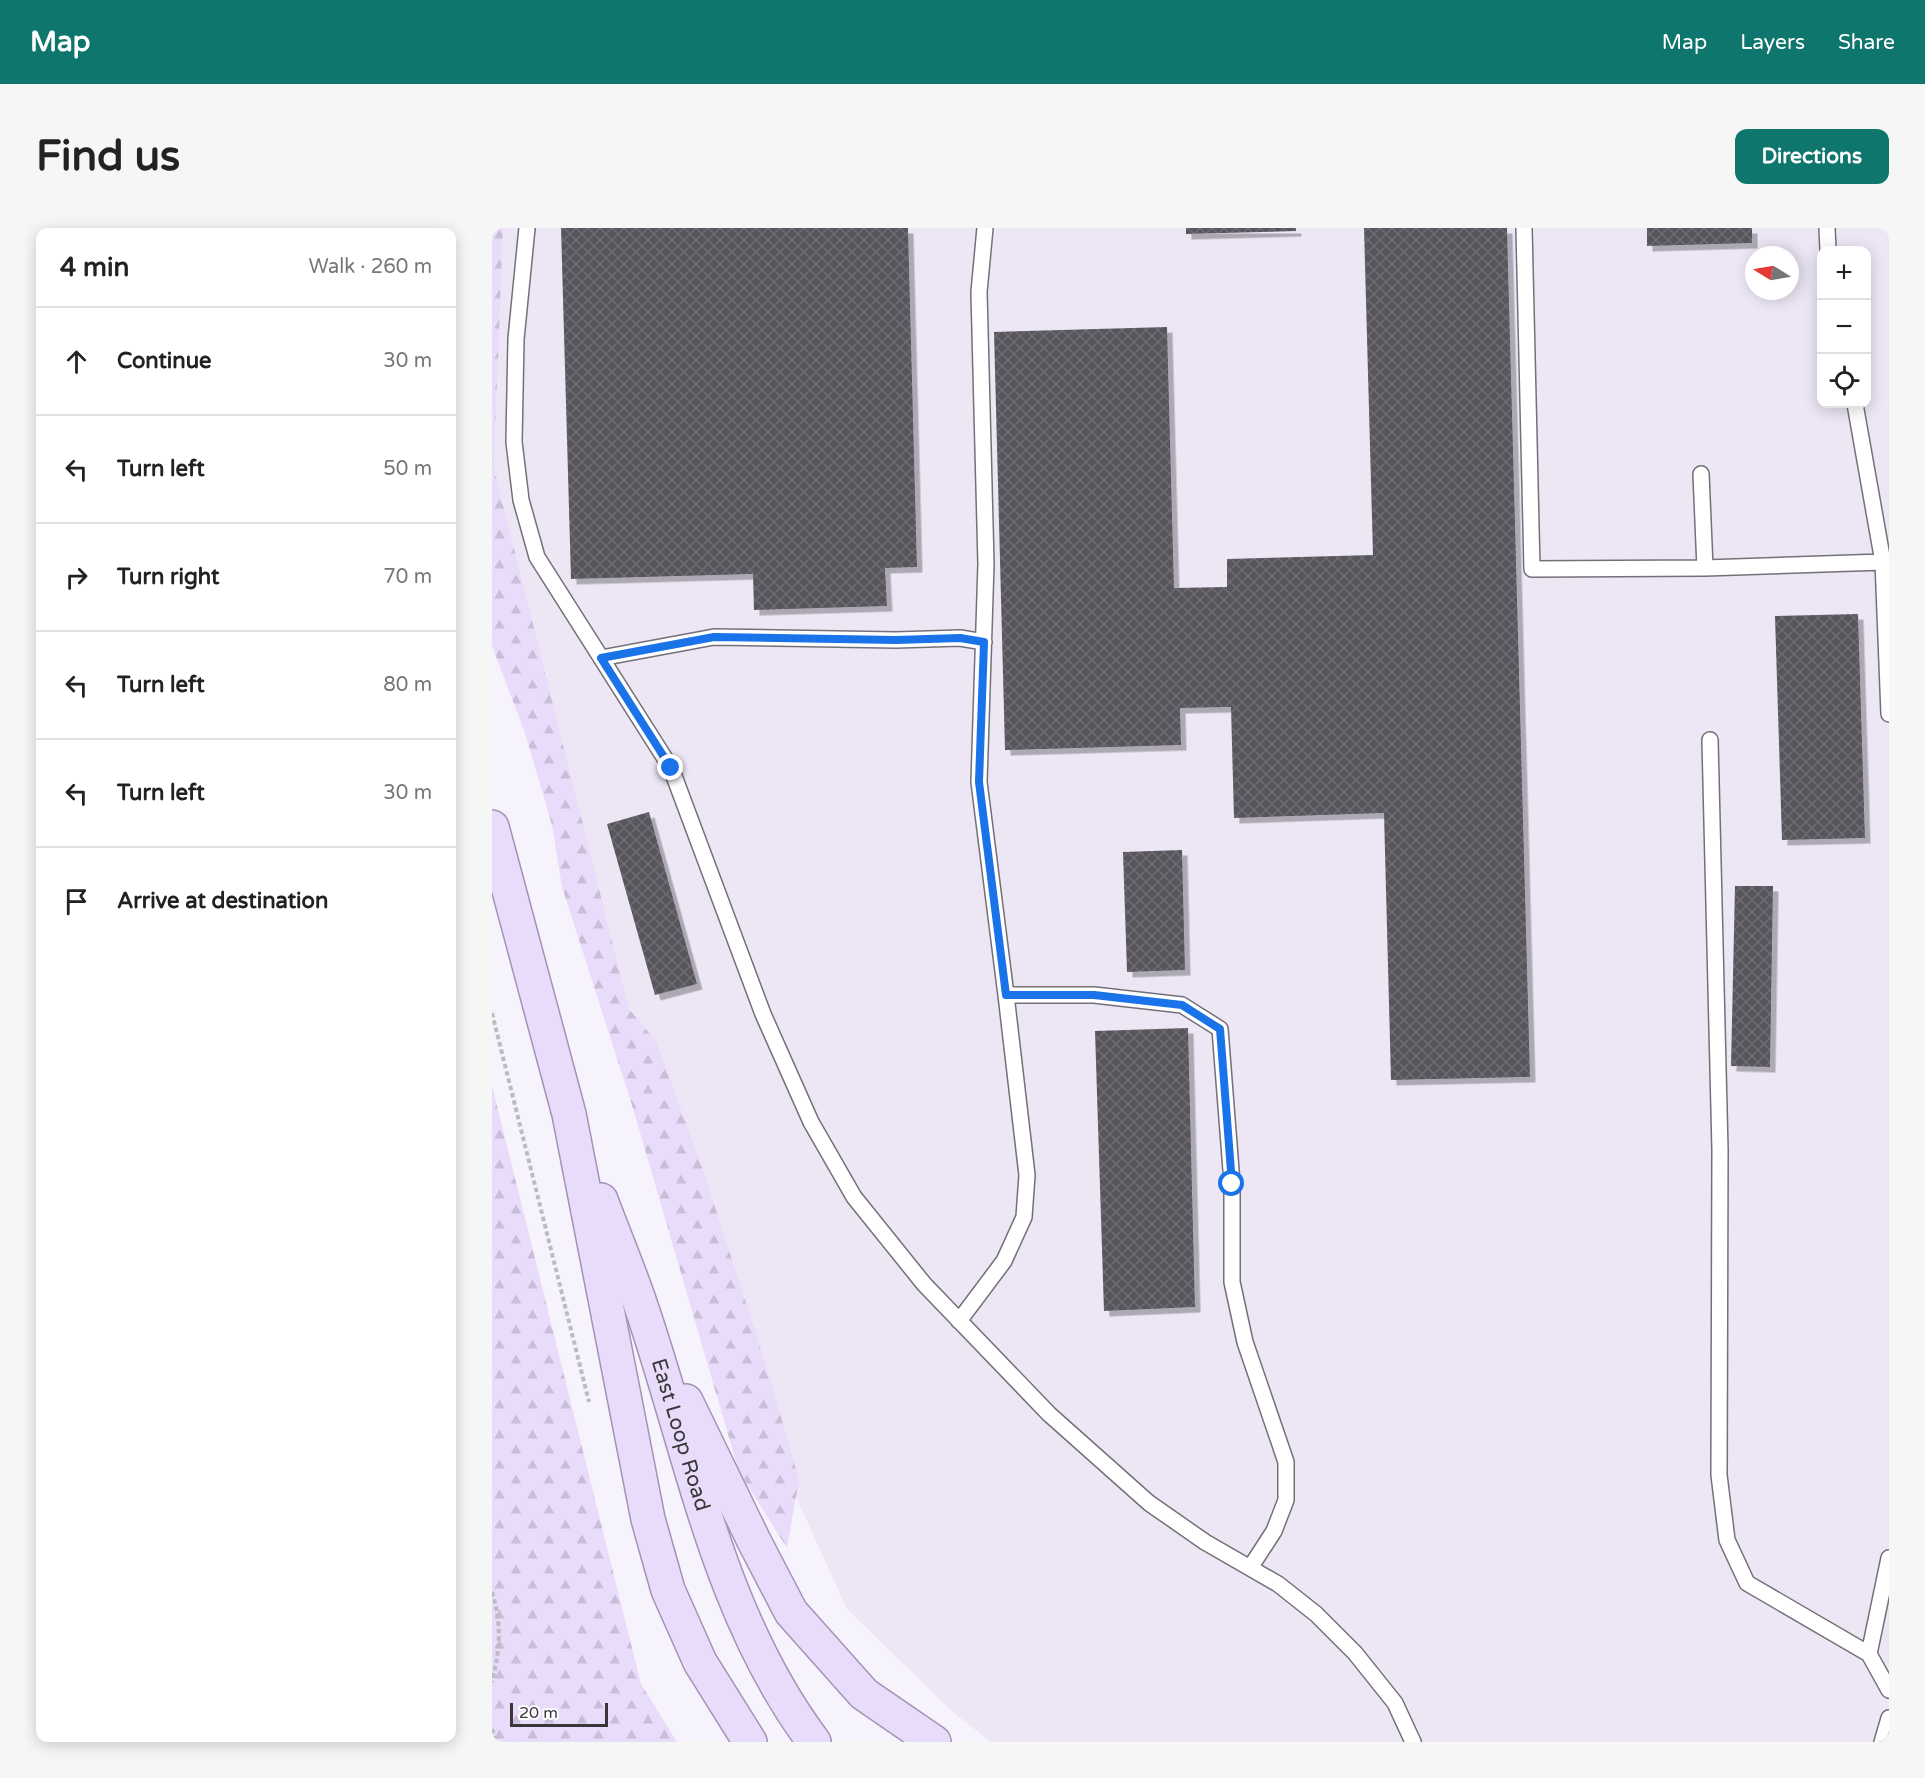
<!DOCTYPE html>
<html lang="en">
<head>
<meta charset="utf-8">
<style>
	:root { --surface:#fff; --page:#f6f6f6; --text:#222; --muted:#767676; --line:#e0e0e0; --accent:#0f766e }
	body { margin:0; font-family:"Varela Round",sans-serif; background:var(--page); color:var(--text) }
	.controls { position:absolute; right:18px; top:18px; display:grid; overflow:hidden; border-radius:12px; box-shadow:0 3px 15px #0003 }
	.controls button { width:54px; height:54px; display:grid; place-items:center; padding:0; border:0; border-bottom:2px solid var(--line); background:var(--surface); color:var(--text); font:30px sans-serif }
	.compass { position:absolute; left:1253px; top:18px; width:54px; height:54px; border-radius:50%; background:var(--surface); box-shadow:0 3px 15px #0003; rotate:281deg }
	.scale { position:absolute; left:18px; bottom:15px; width:98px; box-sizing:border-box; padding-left:6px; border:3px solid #39373b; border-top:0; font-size:16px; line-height:21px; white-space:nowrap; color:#39373b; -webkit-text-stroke:4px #fff; paint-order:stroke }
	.stop { position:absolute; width:18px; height:18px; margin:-14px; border:4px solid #1a73e8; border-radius:50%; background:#fff }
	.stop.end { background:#1a73e8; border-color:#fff; box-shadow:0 2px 6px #0008 }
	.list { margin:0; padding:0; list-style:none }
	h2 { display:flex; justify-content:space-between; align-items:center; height:78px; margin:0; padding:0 24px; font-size:26px }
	h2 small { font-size:20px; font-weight:400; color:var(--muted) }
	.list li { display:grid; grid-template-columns:39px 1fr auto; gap:18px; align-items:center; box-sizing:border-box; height:108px; padding:0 24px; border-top:2px solid var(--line) }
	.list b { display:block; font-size:22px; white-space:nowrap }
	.list em { font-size:20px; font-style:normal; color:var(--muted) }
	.icon { flex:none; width:33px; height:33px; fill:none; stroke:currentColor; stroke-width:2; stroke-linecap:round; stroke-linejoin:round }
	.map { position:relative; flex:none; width:1397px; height:1514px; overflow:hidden; border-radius:12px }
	header { display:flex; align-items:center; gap:36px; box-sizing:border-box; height:84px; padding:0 30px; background:var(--accent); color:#fff }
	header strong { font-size:28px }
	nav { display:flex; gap:33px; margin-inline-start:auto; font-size:21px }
	.intro { display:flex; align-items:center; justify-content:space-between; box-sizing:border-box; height:144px; padding:0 36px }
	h1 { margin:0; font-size:42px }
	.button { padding:15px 27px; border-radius:12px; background:var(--accent); color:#fff; font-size:21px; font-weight:700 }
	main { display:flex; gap:36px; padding:0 36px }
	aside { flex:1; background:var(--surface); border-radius:12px; box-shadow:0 3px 15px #0003 }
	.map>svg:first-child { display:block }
	.built { fill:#ece6f5; fill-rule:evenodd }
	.forest { fill:url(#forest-firs) }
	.building { fill:url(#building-cross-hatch); filter:url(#shadow) }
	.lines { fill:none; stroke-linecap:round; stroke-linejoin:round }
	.lane-casing { stroke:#747078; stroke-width:18 }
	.primary-casing { stroke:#a293b5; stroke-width:36 }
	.path { stroke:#bdbac1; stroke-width:4; stroke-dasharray:4.5 3; stroke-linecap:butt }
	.lane { stroke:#fff; stroke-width:15 }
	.primary { stroke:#e9dcfa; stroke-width:33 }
	.route { stroke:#1a73e8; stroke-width:8 }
	.labels { text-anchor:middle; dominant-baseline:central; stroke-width:6; stroke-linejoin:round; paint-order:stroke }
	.street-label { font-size:21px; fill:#39373b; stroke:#fff }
</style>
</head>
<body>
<header>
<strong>Map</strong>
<nav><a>Map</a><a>Layers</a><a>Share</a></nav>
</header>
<div class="intro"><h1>Find us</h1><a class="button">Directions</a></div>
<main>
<aside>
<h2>4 min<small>Walk · 260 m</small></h2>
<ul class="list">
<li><svg class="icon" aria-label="ahead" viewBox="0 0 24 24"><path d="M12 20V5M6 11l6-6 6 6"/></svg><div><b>Continue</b></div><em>30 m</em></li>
<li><svg class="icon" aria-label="left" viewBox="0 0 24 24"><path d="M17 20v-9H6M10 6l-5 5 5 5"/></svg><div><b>Turn left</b></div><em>50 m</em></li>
<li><svg class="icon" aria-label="right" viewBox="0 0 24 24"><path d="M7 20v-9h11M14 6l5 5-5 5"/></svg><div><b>Turn right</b></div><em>70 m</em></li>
<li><svg class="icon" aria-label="left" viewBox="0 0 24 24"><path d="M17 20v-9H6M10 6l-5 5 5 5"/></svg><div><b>Turn left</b></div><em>80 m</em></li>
<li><svg class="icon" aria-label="left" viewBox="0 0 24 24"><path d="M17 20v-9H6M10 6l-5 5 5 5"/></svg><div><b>Turn left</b></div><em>30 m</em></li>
<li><svg class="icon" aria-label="arrive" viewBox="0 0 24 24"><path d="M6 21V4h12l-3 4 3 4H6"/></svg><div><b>Arrive at destination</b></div></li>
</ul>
</aside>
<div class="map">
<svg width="1397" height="1514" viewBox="0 0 1397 1514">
	<defs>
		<pattern id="forest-firs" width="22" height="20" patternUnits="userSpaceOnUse" patternTransform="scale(1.5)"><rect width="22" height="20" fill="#e9dbfa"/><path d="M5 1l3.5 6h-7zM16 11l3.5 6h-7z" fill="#c9bdd7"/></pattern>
		<pattern id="building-cross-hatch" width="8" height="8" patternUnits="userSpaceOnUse" patternTransform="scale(1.5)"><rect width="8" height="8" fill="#59565d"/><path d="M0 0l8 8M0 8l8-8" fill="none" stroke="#6e6c72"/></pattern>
		<filter id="shadow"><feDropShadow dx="5.5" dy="5.5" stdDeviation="0" flood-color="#0004"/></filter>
	</defs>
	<rect width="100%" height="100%" fill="#f7f3fc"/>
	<path class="built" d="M11 0H1397V1514H499L462 1485 355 1381 274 1203 137 781 44 410 2 240ZM1330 22H1374V176H1330ZM1262 27H1298V63H1262Z"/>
	<path class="forest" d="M0 0H11L2 240 137 781 164 813 212 945 275 1140 307 1252 295 1320 247 1244 140 877 70 659 60 597 33 505 0 418Z
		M0 858 149 1456 185 1514H0Z"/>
	<path class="building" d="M69 0H416L425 339 393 340 395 378 262 382 261 346 79 351Z
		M694 0H804V3L694 6Z
		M872 0H1015L1038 849 899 852 892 585 742 590 739 479 688 480 689 517 513 522 502 104 675 99 682 360 735 359V331L881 327Z
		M1155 0H1260V15L1155 18Z
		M1366 386 1373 610 1290 612 1283 388Z
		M157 584 205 756 163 767 115 596Z
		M690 622 693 742 635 744 631 624Z
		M1243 658H1281L1278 839 1239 838Z
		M696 800 703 1079 612 1083 603 803Z"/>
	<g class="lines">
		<g class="lane-casing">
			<path id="lane" d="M35 0 24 111 22 214 29 272 45 329 179 540 271 786 319 894 362 969 432 1056 557 1186 657 1275 713 1314 786 1356 824 1386 863 1425 903 1475 921 1514
				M493 0 487 64 494 336 487 554 514 767H602L690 777 728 801 740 955V1054L753 1114 794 1234V1272L782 1303 758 1340
				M1032 0 1040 341 1213 340 1391 334
				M1335 0 1336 22
				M1363 176 1391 334 1397 486
				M1209 246 1213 340
				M109 430 222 409 404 412 468 410 492 414
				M1218 512 1228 922 1227 1247 1235 1312 1255 1355 1377 1426 1397 1462
				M467 1093 512 1033 532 989 535 947 514 767
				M1377 1426 1397 1330
				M1390 1514 1397 1490"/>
		</g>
		<g class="primary-casing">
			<g id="primary">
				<path d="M0 599 77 886 156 1291 176 1362 208 1434 258 1514"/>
				<path id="s1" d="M109 972C122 1007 137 1042 149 1078 200 1227 226 1386 322 1514"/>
				<path d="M194 1173 262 1313 299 1384 372 1466 442 1514"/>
			</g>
		</g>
		<path class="path" d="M0 785 97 1174
			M0 1364C10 1395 8 1422 0 1454
			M0 1501 4 1514"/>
		<use href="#lane" class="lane"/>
		<use href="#primary" class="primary"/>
	</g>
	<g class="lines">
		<path class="route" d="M179 540 109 430 222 409 404 412 468 410 492 414 487 554 514 767H602L690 777 728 801 740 956"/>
	</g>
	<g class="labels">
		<g class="street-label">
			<text stroke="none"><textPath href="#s1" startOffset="248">East Loop Road</textPath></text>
		</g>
	</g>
</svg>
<div class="controls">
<button>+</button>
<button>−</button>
<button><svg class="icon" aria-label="locate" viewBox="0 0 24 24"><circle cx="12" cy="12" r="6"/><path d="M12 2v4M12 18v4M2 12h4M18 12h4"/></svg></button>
</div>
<svg class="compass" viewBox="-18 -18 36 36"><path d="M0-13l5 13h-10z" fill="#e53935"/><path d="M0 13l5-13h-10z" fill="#767676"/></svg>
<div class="scale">20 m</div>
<div class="stop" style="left:740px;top:956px"></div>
<div class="stop end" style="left:179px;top:540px"></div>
</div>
</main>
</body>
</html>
